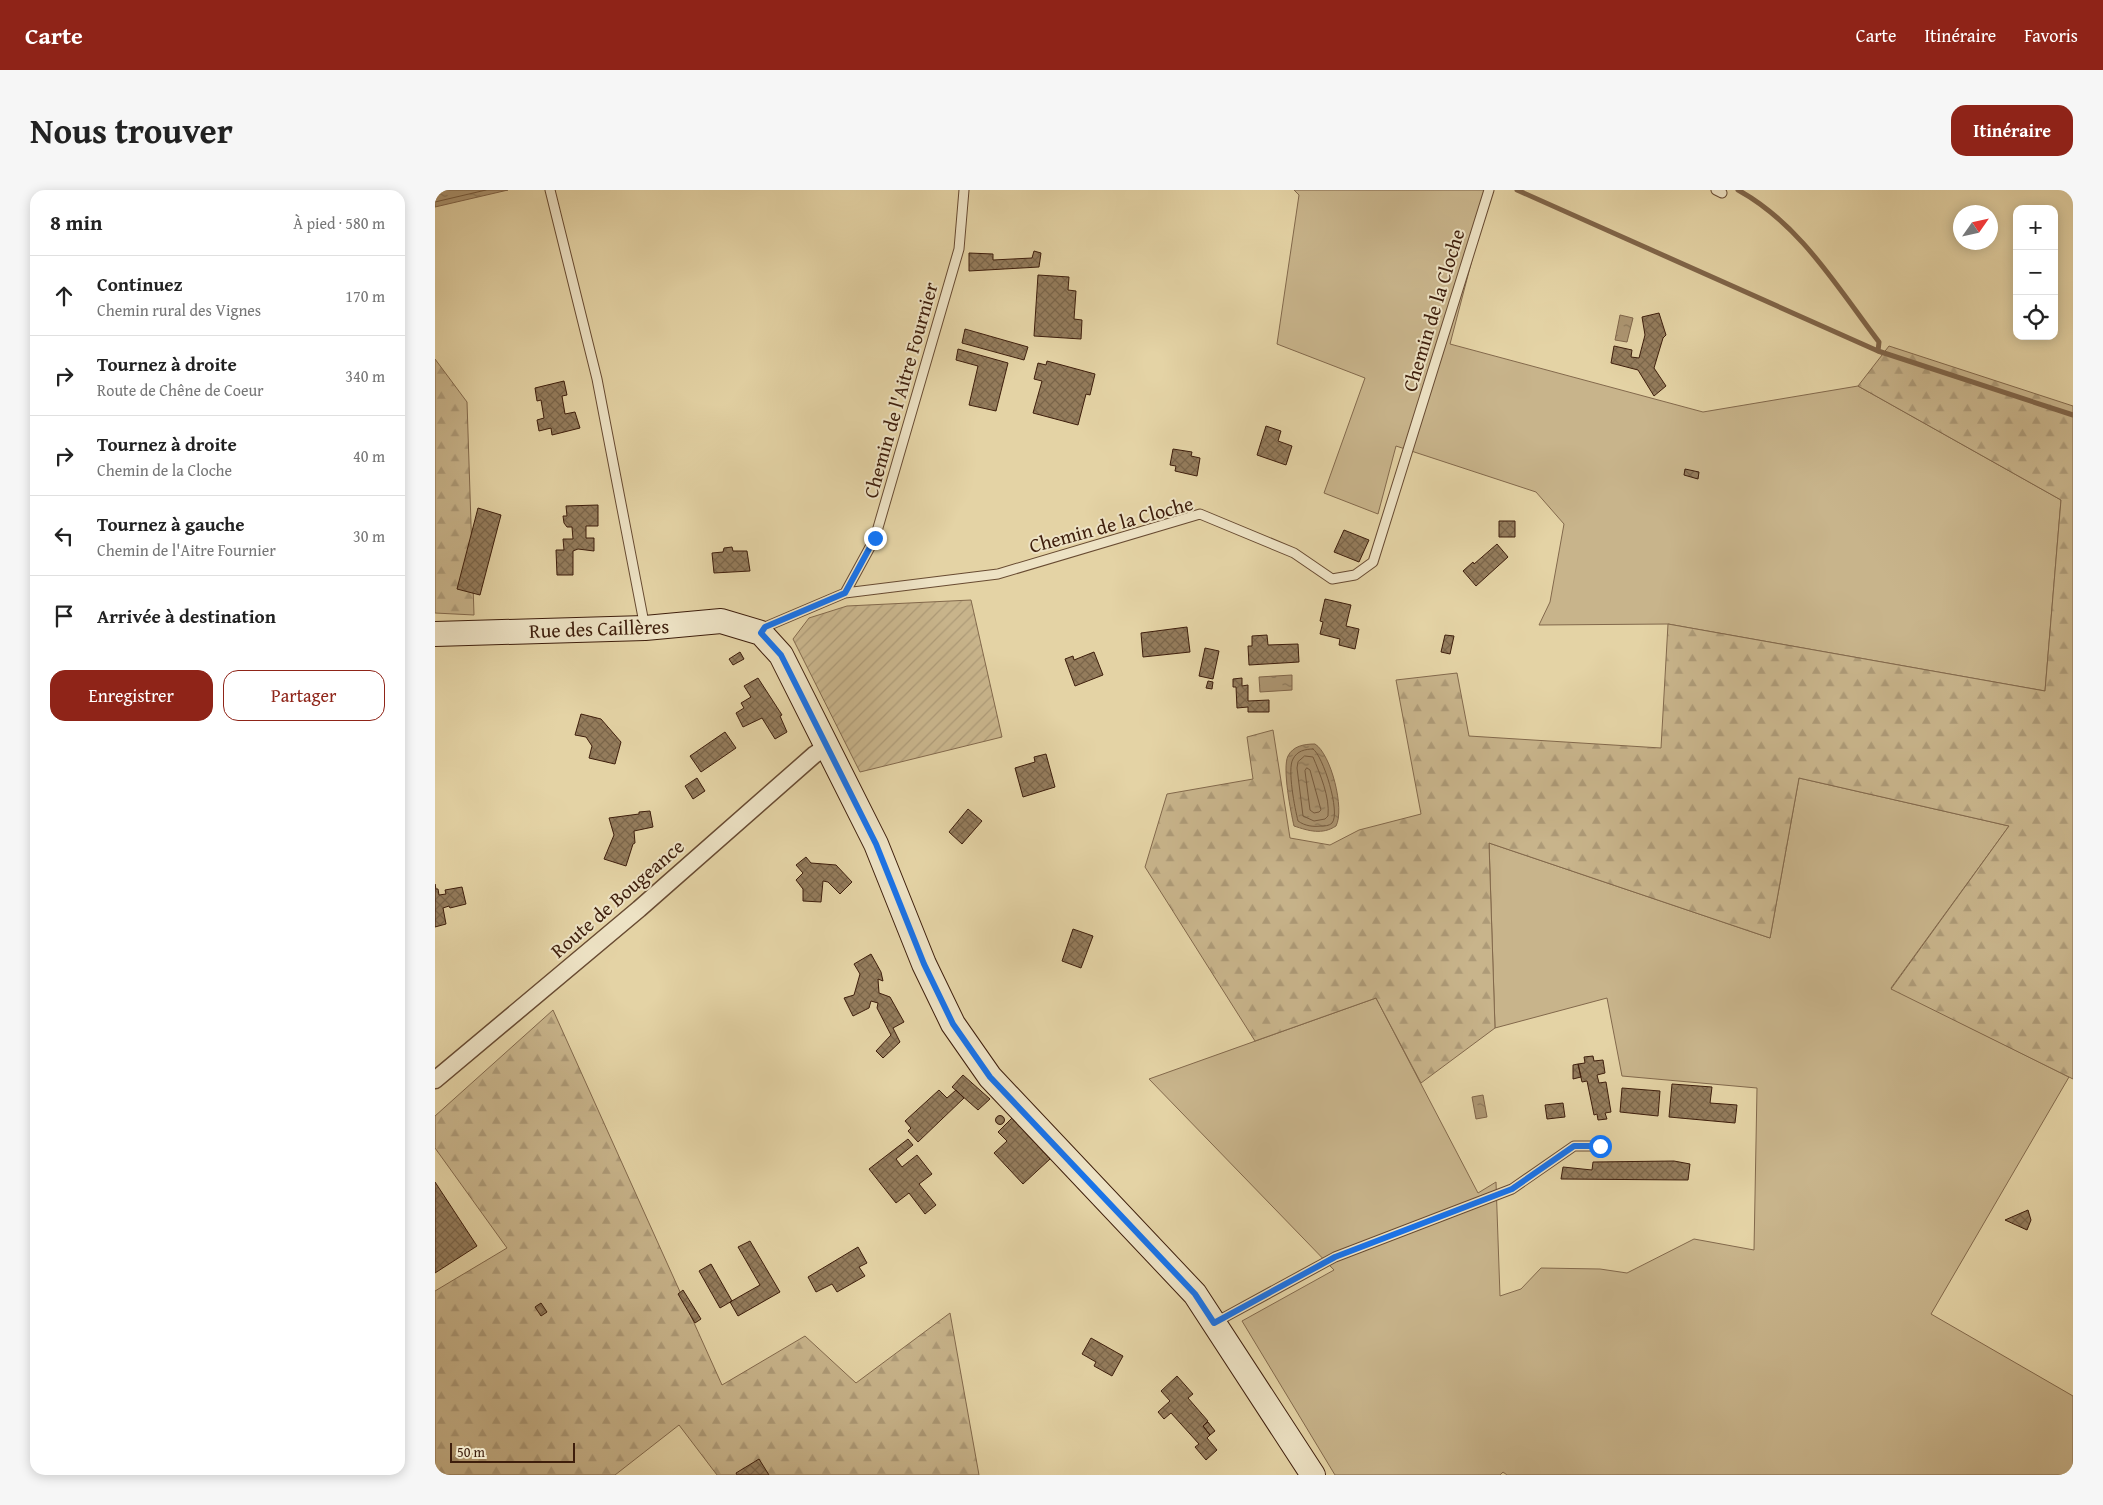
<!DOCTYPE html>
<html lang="fr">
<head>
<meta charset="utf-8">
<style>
	:root { --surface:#fff; --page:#f6f6f6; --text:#222; --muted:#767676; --line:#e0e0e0; --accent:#8f2418 }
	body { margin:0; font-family:"Gentium Book Plus",serif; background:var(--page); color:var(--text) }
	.controls { position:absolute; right:15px; top:15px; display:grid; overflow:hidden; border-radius:10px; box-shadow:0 2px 12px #0003 }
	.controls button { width:45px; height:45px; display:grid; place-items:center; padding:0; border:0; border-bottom:1px solid var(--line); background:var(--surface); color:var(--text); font:25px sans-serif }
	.compass { position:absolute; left:1518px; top:15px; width:45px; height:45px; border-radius:50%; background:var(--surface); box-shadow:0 2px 12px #0003; rotate:56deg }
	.scale { position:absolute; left:15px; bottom:12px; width:125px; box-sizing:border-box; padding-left:5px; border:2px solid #3e1e0c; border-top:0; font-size:14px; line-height:18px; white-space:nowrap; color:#3e1e0c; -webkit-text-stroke:4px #ede2c4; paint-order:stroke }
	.stop { position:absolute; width:15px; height:15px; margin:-11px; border:4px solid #1a73e8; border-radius:50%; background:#fff }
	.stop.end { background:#1a73e8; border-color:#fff; box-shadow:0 1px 5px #0008 }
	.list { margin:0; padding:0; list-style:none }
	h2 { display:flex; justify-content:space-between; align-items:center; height:65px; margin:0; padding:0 20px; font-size:21px }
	h2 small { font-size:16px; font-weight:400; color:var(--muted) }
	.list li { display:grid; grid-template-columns:32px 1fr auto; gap:15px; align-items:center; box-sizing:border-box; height:80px; padding:0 20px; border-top:1px solid var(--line) }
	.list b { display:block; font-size:19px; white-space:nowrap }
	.list p { margin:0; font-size:16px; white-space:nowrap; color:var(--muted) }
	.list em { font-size:16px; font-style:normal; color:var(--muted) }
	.actions { display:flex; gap:10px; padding:15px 20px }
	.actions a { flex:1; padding:11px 0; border:1px solid var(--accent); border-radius:15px; text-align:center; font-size:18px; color:var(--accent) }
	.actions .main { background:var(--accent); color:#fff }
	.icon { flex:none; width:28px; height:28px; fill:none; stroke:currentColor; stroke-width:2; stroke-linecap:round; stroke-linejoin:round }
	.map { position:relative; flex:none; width:1638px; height:1285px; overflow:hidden; border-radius:15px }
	header { display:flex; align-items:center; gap:30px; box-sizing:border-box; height:70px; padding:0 25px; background:var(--accent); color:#fff }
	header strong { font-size:24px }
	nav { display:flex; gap:28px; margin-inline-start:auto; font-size:18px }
	.intro { display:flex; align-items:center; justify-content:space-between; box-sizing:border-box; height:120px; padding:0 30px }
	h1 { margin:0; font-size:35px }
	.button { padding:12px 22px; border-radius:15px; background:var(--accent); color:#fff; font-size:18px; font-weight:700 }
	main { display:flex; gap:30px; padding:0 30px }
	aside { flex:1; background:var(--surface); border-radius:15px; box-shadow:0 2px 12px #0003 }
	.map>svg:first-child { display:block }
	.grass { fill:#c8b48b; stroke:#83694c }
	.forest { fill:url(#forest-firs); stroke:#83694c }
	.garden { fill:url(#garden-furrows); stroke:#83694c }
	.water { fill:url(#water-ripples); stroke:#806549 }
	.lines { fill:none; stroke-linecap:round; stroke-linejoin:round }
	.shore { stroke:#755a3e; stroke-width:1 }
	.stream { stroke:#806549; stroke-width:5 }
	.building { fill:url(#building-cross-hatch); stroke:#3e1e0c }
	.lane-casing { stroke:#684b32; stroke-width:11 }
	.street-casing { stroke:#684b32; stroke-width:19 }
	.secondary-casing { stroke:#3e1e0c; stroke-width:26 }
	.lane { stroke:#ede2c4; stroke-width:9 }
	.street { stroke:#ede2c4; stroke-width:16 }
	.secondary { stroke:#ede2c4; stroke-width:24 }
	.route { stroke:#1a73e8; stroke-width:6 }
	.labels { text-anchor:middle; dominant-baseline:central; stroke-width:4; stroke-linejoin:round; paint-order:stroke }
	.street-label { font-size:20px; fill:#3e1e0c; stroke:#ede2c4 }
</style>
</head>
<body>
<header>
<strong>Carte</strong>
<nav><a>Carte</a><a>Itinéraire</a><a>Favoris</a></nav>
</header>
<div class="intro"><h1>Nous trouver</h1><a class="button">Itinéraire</a></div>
<main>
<aside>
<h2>8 min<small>À pied · 580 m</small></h2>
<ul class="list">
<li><svg class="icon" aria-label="ahead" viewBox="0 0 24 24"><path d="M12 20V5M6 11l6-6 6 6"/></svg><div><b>Continuez</b><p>Chemin rural des Vignes</p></div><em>170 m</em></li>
<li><svg class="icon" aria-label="right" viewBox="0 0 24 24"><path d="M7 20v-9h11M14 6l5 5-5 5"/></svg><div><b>Tournez à droite</b><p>Route de Chêne de Coeur</p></div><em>340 m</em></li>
<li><svg class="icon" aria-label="right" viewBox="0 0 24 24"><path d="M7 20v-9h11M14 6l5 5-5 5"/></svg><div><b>Tournez à droite</b><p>Chemin de la Cloche</p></div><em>40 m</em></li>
<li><svg class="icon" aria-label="left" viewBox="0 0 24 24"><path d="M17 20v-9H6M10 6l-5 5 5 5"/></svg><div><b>Tournez à gauche</b><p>Chemin de l'Aitre Fournier</p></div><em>30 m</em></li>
<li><svg class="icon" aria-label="arrive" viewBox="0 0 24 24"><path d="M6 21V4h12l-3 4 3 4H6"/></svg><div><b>Arrivée à destination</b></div></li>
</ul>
<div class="actions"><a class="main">Enregistrer</a><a>Partager</a></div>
</aside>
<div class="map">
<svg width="1638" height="1285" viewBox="0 0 1638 1285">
	<defs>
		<pattern id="forest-firs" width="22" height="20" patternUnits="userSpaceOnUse" patternTransform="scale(1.25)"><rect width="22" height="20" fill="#c8b48b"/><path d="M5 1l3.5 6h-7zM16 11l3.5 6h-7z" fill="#ad9a77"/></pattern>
		<pattern id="garden-furrows" width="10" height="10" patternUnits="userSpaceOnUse" patternTransform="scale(1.25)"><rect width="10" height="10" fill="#c8b48b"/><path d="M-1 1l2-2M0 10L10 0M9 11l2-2" fill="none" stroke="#ad9a77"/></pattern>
		<pattern id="water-ripples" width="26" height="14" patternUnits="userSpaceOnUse" patternTransform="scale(1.25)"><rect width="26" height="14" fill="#ac9571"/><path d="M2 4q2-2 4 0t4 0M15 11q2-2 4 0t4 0" fill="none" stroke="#8d795b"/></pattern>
		<pattern id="building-cross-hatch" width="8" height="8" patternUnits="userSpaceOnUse" patternTransform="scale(1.25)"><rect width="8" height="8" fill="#947c5c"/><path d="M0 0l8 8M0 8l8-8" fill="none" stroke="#7a654a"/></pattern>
	</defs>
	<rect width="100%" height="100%" fill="#e4d3a5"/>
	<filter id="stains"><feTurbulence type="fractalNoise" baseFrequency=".004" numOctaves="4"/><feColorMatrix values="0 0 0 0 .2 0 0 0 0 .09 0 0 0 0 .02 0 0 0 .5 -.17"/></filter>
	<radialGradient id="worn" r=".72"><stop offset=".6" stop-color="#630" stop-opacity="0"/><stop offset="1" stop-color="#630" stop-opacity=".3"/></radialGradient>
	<path class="grass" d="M859 0H1053L1054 5 1015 154 1268 222 1423 196 1626 310 1610 501 1233 434 1104 435 1115 412 1129 334 1101 302 961 256 943 324 889 303 930 188 842 154 864 5Z
		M1364 588 1574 636 1456 798 1634 887 1496 1124 1638 1206V1285H1072L1068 1282 1065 1285H900L807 1131 899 1080 714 889 941 808 1043 1003 1061 992 1065 1106 1086 1099 1106 1078 1165 1079 1192 1083 1259 1049 1319 1060 1322 898 1187 886 1172 808 1060 838 1054 653 1335 748Z"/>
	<path class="forest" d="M1454 156 1638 216V889L1456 799 1574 636 1364 588 1335 748 1054 653 1060 838 986 893 941 808 820 851 710 677 732 604 818 589 812 547 838 540 855 648 895 655 924 640 986 624 961 490 1022 483 1034 546 1226 558 1233 434 1610 501 1626 310 1423 196Z
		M0 169 32 212 39 425 0 423Z
		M118 820 287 1195 370 1146 421 1193 515 1123 544 1285H282L244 1235 180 1285H0V1101L72 1058 0 958V926Z"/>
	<path class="garden" d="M536 410 567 547 425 582 358 449 374 428 412 416Z"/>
	<path class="water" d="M0 0H73L0 17Z
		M1185 125 1198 128 1192 152 1180 150Z
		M857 485V500L825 502 824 487Z
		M880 554C896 564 910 619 901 636 887 645 874 641 859 636 856 623 847 578 853 566 858 556 869 554 880 554Z
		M1048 905 1052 927 1041 929 1037 907Z"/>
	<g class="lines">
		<path class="shore" d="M0 12 51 0
			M878 559C888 565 906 623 897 633 894 636 889 636 886 636 878 637 870 636 863 631 860 619 852 579 858 569 862 561 870 559 878 559Z
			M870 566 878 567C885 584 895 607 893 626L890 629 879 631 868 626 862 578 863 572Z
			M872 578 875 580 886 620 884 622 879 623 875 620 870 581Z"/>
		<path class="stream" d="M1082 0 1443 161 1638 225
			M1303 0C1365 34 1402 97 1444 152L1443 161"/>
	</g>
	<path class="building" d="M599 61 606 63 604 77 534 81V63L558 64V70L597 68Z
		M603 85 634 87 633 100 641 101 639 129 647 130 646 149 599 146Z
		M1224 123 1231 145 1228 148 1219 178 1231 196 1219 206 1203 180 1176 173 1179 156 1197 160 1196 167 1204 168 1210 145 1207 127Z
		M530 139 593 157 589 170 527 153Z
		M523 159 573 173 561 221 534 215 543 176 521 170Z
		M612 171 660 184 655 205 651 204 643 235 598 223 607 191 599 189 603 173 611 175Z
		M129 191 132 205 127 206 130 224 140 222 145 238 117 245 116 238 104 241 102 230 109 228 106 210 102 211 100 198Z
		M831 236 846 241 843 251 857 256 851 275 822 265Z
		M738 259 757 262 756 266 765 268 762 286 740 281 741 276 735 275Z
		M1250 279 1264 282 1263 289 1249 285Z
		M163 315V336H151V348H159V361L143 359 138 361V385H122L121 360H129L128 349H138L137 337H132L129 333 128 326H132L131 316Z
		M43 318 66 325 45 405 22 399Z
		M1064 331H1080V347H1064Z
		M909 340 934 350 924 372 899 362Z
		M1062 354 1073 367 1041 396 1028 381 1038 372 1039 374Z
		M297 357 298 361H312L315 381 279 383 277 363 288 362 289 358Z
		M890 409 916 415 911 436 924 439 920 459 904 455 905 449 885 444 888 432 885 431Z
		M752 437 755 462 708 467 706 443Z
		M832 445 833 455 863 454 864 472 814 475 813 456H817V446Z
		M1010 445 1019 446 1015 464 1006 462Z
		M770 458 784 461 778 489 764 486Z
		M305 462 309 469 298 475 294 469Z
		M659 462 668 485 640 496 630 469 638 466 639 470Z
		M323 488 347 525 345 526 352 542 340 549 327 528 308 537 301 523 309 518 306 513 316 507 309 496Z
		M807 488V496L813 495V511L834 510V522H813V517L802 518 801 497H798V489Z
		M773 491 778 492 777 499 771 498Z
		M146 524 166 529 186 552 180 574 154 568 157 556 151 547 140 545Z
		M290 542 301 558 266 582 255 566Z
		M611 564 620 597 588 607 580 578 600 572 599 567Z
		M262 588 270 601 258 609 250 596Z
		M533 619 547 631 527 654 514 642Z
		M215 621 218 637 199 641 200 653 198 654 191 676 169 669 179 645 174 628 204 624V622Z
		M371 667 376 673 401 675 417 692 405 704 393 692 388 691 386 712 368 711V699L361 690 368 683 361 675Z
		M0 694 1 699H3L4 705 11 704 10 700 27 697 31 714 15 718 14 716 8 718 11 734 0 737Z
		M638 739 658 746 646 778 627 771Z
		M436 764 446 782 448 791 443 789 444 803 455 807 469 832 458 838 465 852 448 868 441 861 456 845 442 818 443 813 436 811 434 818 418 826 409 808 419 805 425 784 419 774Z
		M1158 866 1159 871 1168 870 1170 883 1162 885 1164 893 1171 892 1176 922 1170 923 1172 929 1163 930 1162 924 1159 925 1152 891 1147 892 1143 874 1150 873 1149 867Z
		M1143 874 1146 887 1138 889V875Z
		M528 885 555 909 543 920 517 897Z
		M1237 894 1277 897 1275 913 1302 915 1300 933 1234 927Z
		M1187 898 1225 901 1223 926 1185 922Z
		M504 900 512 908 521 900 529 908 483 952 473 941 476 938 470 931Z
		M1128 913 1130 927 1112 929 1110 915Z
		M560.5 930a4.5 4.5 0 1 1 9 0a4.5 4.5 0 1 1-9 0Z
		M577 928 615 969 588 994 559 963 572 951 563 942Z
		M473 949 478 955 461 969 467 977 482 965 497 984 484 994 501 1015 490 1024 474 1003 461 1013 434 979Z
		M1239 971 1255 974 1253 990 1126 989 1128 977 1157 980 1158 972Z
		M0 992 42 1056 0 1083Z
		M1593 1020 1596 1030 1592 1040 1570 1030Z
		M315 1051 345 1102 303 1126 295 1112 325 1095 303 1057Z
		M423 1057 432 1073 424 1077 430 1086 402 1102 397 1094 381 1102 373 1087Z
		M276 1074 297 1111 285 1118 264 1081Z
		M248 1100 266 1129 260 1133 243 1104Z
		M106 1113 112 1122 106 1126 100 1117Z
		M656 1148 688 1166 677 1186 659 1176 661 1172 647 1164Z
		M742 1186 758 1204 753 1208 773 1231 768 1236 775 1245 772 1248 782 1260 771 1270 760 1257 764 1254 736 1223 729 1229 723 1222 735 1211 726 1201Z
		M773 1232 780 1241 775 1245 768 1236Z
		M324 1269 334 1285H302L301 1283Z"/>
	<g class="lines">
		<g class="lane-casing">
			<path id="lane" d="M115 0 162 189 210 438
				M1281 0 1287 3
				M410 403 440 348 524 59 529 0
				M326 443 330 437 410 403 563 384 765 324 859 363 897 389 920 385 938 372 1054 0
				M779 1133 900 1067 1077 999 1139 956H1165"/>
		</g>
		<g class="street-casing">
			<path id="street" d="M0 890 204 719 379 565 391 557"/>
		</g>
		<g class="secondary-casing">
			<path id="secondary" d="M0 444 210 438 286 431 326 443 346 465 441 654 489 774 518 834 555 887 760 1104 878 1285"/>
		</g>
		<use href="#lane" class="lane"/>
		<use href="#street" class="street"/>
		<use href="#secondary" class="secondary"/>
	</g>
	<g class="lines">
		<path class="route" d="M440 348 410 403 330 437 326 443 346 465 441 654 489 774 518 834 555 887 760 1104 779 1133 900 1067 1077 999 1139 956H1165"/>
	</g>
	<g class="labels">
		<g class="street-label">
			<text transform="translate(998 120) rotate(-73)">Chemin de la Cloche</text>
			<text transform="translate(465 200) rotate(-74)">Chemin de l'Aitre Fournier</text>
			<text transform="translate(676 334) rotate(-15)">Chemin de la Cloche</text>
			<text transform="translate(164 438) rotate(-2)">Rue des Caillères</text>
			<text transform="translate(182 708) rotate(-41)">Route de Bougeance</text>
		</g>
	</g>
	<rect width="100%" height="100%" filter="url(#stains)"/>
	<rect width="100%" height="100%" fill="url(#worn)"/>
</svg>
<div class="controls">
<button>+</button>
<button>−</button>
<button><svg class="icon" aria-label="locate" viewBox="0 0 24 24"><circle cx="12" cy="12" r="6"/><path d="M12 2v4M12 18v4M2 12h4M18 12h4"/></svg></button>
</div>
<svg class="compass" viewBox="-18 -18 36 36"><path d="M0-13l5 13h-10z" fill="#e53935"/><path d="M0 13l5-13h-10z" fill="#767676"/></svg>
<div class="scale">50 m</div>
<div class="stop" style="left:1165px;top:956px"></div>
<div class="stop end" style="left:440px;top:348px"></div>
</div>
</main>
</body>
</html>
